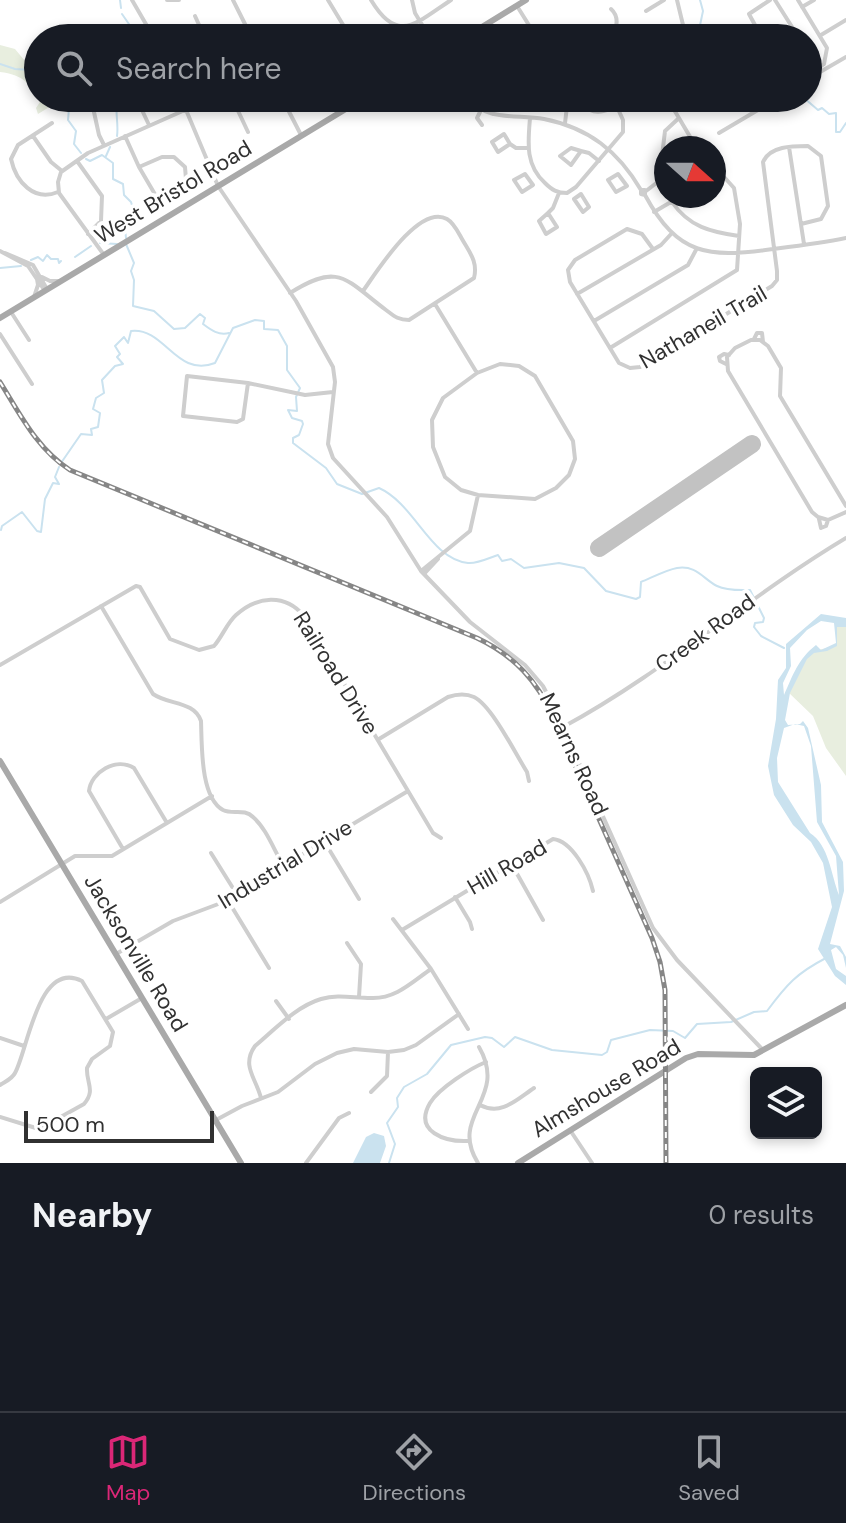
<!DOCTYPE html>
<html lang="en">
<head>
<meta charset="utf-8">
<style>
	:root { --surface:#171b24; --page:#20242c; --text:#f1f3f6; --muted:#9ea1a6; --line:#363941; --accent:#db2777 }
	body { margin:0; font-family:"DM Sans",sans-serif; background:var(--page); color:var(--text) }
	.controls { position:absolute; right:24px; bottom:24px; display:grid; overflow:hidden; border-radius:12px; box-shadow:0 4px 12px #0003 }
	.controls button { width:72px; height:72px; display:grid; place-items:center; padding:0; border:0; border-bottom:2px solid var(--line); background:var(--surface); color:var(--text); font:40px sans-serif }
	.compass { position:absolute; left:654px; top:136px; width:72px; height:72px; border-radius:50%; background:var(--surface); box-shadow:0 4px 12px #0003; rotate:111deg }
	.scale { position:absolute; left:24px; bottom:20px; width:190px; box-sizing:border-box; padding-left:8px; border:4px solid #313131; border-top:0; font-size:22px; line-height:28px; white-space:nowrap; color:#313131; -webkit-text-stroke:6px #fff; paint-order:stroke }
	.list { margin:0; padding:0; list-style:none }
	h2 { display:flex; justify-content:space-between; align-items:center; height:104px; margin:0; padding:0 32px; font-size:34px }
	h2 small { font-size:26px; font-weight:400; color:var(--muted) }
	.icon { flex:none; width:44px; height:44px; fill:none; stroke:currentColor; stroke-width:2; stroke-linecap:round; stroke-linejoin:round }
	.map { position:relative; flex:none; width:846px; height:1163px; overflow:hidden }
	.search { position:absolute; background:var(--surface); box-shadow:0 4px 12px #0003; left:24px; right:24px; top:24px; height:88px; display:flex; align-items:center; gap:20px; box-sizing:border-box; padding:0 28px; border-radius:44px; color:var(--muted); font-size:30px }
	.sheet { height:248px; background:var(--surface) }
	nav { display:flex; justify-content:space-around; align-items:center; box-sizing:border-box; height:112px; border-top:2px solid var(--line); background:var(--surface); font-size:22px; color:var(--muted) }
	nav a { display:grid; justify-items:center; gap:4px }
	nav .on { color:var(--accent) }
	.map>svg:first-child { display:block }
	.green { fill:#e8eedf }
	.water { fill:#cae2ef; fill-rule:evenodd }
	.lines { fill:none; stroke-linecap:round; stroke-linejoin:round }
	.stream { stroke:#cae2ef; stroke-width:2 }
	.runway { stroke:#c2c2c2; stroke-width:18 }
	.minor { stroke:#cecece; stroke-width:4 }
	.major { stroke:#a9a9a9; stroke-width:6 }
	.rail-casing { stroke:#868686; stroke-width:5 }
	.rail { stroke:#fff; stroke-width:2; stroke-dasharray:6; stroke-linecap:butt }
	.labels { text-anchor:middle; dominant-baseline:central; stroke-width:8; stroke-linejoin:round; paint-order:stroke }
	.street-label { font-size:22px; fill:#313131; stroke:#fff }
</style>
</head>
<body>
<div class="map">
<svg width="846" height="1163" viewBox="0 0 846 1163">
	<rect width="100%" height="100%" fill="#fff"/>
	<path class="green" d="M0 45 15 49 25 61 38 64V98H64L38 114 36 108 40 102C30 83 23 75 0 72Z
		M837 626H846V776L826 748 813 716 788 692 798 668 813 651 836 646Z"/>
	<path class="water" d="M821 614 846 618V627H837V646L827 651 814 653 807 659 790 693 785 720 788 725 800 724 803 721 808 728 821 785 822 822 843 862 844 891 830 944 840 946 846 957V968L843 955 836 947 831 950 836 969 846 976V985L835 976 818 949 832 907 823 863 811 842 793 825 774 795 768 766 776 719 778 680 786 668V644ZM821 621 834 623 836 643 821 650 816 645C798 659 793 675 784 695L783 683 791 666 790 648 807 630ZM795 724 804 726 811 746 817 822 836 856 839 895C831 875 829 845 810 833L778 782 777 758 784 728Z
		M374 1133 384 1136 386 1146 380 1163H353L366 1137Z"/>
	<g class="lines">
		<path class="stream" d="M120 0 121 8
			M122 14 131 27
			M699 30 703 11 700 0
			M699 32 704 38
			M133 33 136 38
			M0 64 15 69 32 70 38 75
			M60 98 69 108 68 120 76 131 74 144 81 153
			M787 98H789
			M804 98 818 110 822 108 829 114 836 113V132H840L846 123
			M117 136C119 123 114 109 118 98
			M106 156 110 147
			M86 159 90 161 102 155 113 163V179L123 184 124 195 131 202 134 212 125 228 126 238
			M100 243 117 244
			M126 244 134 263 131 271 134 280 133 306 154 311 174 329 185 328 200 314 205 318 203 324C211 330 219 336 229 333
			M75 257 91 246
			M31 260 38 257 43 261 47 255 51 259H58L59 263 61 261
			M0 268 21 266
			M61 463 81 434 92 435 91 429 98 427 100 413 93 409 96 398 104 393 102 380 115 366 123 364 117 357 120 354 115 346 124 337 128 343 131 331C165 327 176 378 215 363L233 328 255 320 264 321V329L278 330 287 346V370L300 388 296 397 297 411 288 410 292 418 302 421 303 424 299 435 293 438V443L326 468 337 484 362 494 379 488C415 504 430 559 468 563 477 564 489 558 498 555L502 561 511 559 524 568 559 563 584 568 606 591 636 599 640 597 641 582C651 578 666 570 677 568 697 565 703 579 717 586 727 591 740 590 750 590L764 618 763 622 755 623 754 627 761 636 784 648
			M1 530 2 526 22 512 37 531 41 532 45 499 53 483 59 484 55 477 59 467
			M389 1163 395 1144 387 1123 398 1107 397 1098 404 1087 427 1074 451 1045 485 1037 492 1038 504 1047 515 1037 552 1050 602 1055 607 1052 611 1040 650 1030 673 1031 685 1038 697 1024 731 1022 754 1012 767 1011C787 984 797 973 826 958"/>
		<path class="runway" d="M599 548 752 444"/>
		<path class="minor" d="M132 0 154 38
			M167 0H179
			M233 0 252 38
			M328 0 351 38
			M371 0C398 45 416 23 451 0
			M412 0 415 13 430 38
			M677 0 684 29 689 38
			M775 0 799 38
			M798 0 827 48 824 64 808 74
			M517 6 537 38
			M802 7 814 0
			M611 9C620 17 617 28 612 38
			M646 11 664 0
			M195 16 205 38
			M821 35 846 20
			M601 38 607 35 613 38
			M624 38H625
			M664 38 683 26
			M762 38 749 14 770 0
			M808 53 817 68
			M808 79 846 57
			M142 98 141 108 149 125
			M181 98 218 186 296 301 333 367 335 382 328 444 333 458 387 517 421 571 470 622 525 665 543 686 554 707 653 928 677 960 762 1049
			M232 98 248 132
			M282 98 301 135
			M468 98C487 122 517 114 544 119 589 128 618 151 641 190
			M539 98H546
			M92 103 99 135 104 145
			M495 104 503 106 505 98
			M704 106 717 98
			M673 108 692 140 685 148
			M610 109 602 100 591 102 589 105 590 110C598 114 609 110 617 107
			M481 110 477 118 482 125
			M493 114 496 98
			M530 118C528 142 525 165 545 183 552 190 557 193 567 193L576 187 623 132V120L613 98
			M52 123 18 145 11 159C16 182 34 202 58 192
			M565 123 568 98
			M719 133 763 107 767 98
			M504 134 510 144 498 152 492 142Z
			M33 136 51 162 62 171
			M125 136 139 167 163 208
			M510 144 516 148H528
			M789 147 804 244
			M571 148 581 151 571 165 560 156Z
			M581 151 589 153 599 161
			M77 161 102 196 101 221 88 234
			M139 167 162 157H174L185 167 186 179
			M525 174 533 185 522 192 514 180Z
			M618 174 627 186 616 192 608 180Z
			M646 191 659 181 665 131 679 118
			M581 194 589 207 583 212 574 199Z
			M645 195V190H641V194L645 195C678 256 708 258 773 249 797 246 822 243 846 238
			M672 202C689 227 711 232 739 236
			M654 212 681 196
			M548 213 557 227 546 234 539 221Z
			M548 213 553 208 559 193
			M653 249 642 234 627 229 575 260 568 270 570 282 619 363 630 368 640 367 772 286 777 280V271L763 162C770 146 792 146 808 146L821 156 828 206 821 219 801 224
			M0 251 28 266 45 291
			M5 253 33 265 47 289
			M104 255 59 193 58 182 61 172 88 153 212 98
			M42 277 50 281H60
			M290 293C339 262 345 279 386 310 394 316 398 320 409 320L474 278C478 262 470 253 462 239 458 232 454 223 447 219 419 203 376 273 363 291
			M577 294 661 245 672 233
			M34 297 38 285 37 279
			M435 304 477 373
			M11 312 29 340
			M594 321 688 265 697 248
			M0 334 32 384
			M754 339 757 333H762L763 342
			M610 348 737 270 740 224 734 188 725 178 714 177
			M500 364 519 366 535 376 573 441 575 459 569 475 556 488 535 499 478 495 461 490 445 477 433 447 432 420 443 398 477 373Z
			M726 364 720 361 719 357 724 354 729 355
			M187 376 248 383 243 419 237 422 183 416Z
			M248 383 305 395 333 392
			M846 506 780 396 781 368 768 346 760 340H751L735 348 727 357 728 371 812 512 818 517 828 520 846 512
			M819 519 821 528 826 526 828 520
			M421 571 470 531 478 495
			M424 574 438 559
			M101 606 153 694C169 705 194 701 201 721 202 745 200 797 223 810 233 815 244 808 253 817 266 828 274 850 283 865
			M0 665 136 586 140 587 170 639 199 650 214 646C222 637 227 623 236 615 257 596 285 593 304 616L433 833 441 838
			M563 727C663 673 749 596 846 538
			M379 739 448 697C457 694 465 693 474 697 492 706 515 753 527 772L529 781
			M324 841 359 899
			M123 849 89 791C91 772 116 757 134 768L167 823
			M211 853 236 893
			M511 863 543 920
			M455 897 470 922 472 929
			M227 899 269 968
			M0 902 75 856H112L212 796
			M393 919 431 969 468 1029
			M402 930 553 839C572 841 589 873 593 891
			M347 943 361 964 359 997
			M116 954 173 921 221 903 408 791
			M276 1001 289 1019
			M106 1019 142 998
			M0 1038 24 1046
			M0 1085C6 1081 12 1079 15 1073 28 1050 38 959 82 981L113 1032 110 1046 92 1059 87 1068C86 1083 96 1090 84 1104L39 1129 0 1117
			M371 1092 387 1076 388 1052
			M261 1098C256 1078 241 1066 255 1046 275 1029 297 1006 321 999 338 994 353 998 371 998 396 999 412 982 431 969
			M480 1105C501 1116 516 1100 534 1088
			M216 1120 242 1106 278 1092 315 1064 337 1053 354 1049 388 1052 404 1050 416 1045 459 1014
			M570 1130 592 1163
			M468 1141C446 1142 413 1132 430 1103 439 1088 471 1068 486 1062
			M306 1163 339 1118 349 1113
			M478 1163C448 1115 509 1099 479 1047"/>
		<path class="major" d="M464 38 526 0
			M0 318 364 98
			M0 761 241 1163
			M518 1163 686 1058 698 1054 754 1055 846 1005"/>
		<g class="rail-casing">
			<path id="rail" d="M0 382C20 414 37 449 70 470L477 638C515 656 537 681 554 718L652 938 660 962 665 990 666 1163"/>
		</g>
		<use href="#rail" class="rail"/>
	</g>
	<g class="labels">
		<g class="street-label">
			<text transform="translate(173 192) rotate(-31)">West Bristol Road</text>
			<text transform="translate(703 327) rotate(-30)">Nathaneil Trail</text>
			<text transform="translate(705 633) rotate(-36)">Creek Road</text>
			<text transform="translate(336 673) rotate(58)">Railroad Drive</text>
			<text transform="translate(574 754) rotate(65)">Mearns Road</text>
			<text transform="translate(285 864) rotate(-31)">Industrial Drive</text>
			<text transform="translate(507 867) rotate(-30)">Hill Road</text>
			<text transform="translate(136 953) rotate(59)">Jacksonville Road</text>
			<text transform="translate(606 1088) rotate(-31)">Almshouse Road</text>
		</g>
	</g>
</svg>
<div class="controls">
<button><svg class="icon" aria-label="layers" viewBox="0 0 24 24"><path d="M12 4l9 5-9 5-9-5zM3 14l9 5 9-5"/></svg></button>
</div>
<svg class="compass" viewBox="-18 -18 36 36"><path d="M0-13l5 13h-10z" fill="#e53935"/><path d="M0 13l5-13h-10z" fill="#9ea1a6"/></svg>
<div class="scale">500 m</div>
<div class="search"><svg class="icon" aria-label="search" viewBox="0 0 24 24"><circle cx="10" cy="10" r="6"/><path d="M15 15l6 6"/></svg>Search here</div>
</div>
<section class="sheet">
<h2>Nearby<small>0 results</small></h2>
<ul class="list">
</ul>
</section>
<nav>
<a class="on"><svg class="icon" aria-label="map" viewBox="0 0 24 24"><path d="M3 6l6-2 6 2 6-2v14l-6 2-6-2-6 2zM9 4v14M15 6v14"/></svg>Map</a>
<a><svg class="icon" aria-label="directions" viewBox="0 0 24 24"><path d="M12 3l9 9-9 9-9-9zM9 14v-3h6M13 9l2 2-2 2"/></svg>Directions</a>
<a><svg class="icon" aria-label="saved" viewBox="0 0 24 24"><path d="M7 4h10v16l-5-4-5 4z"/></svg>Saved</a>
</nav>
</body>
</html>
